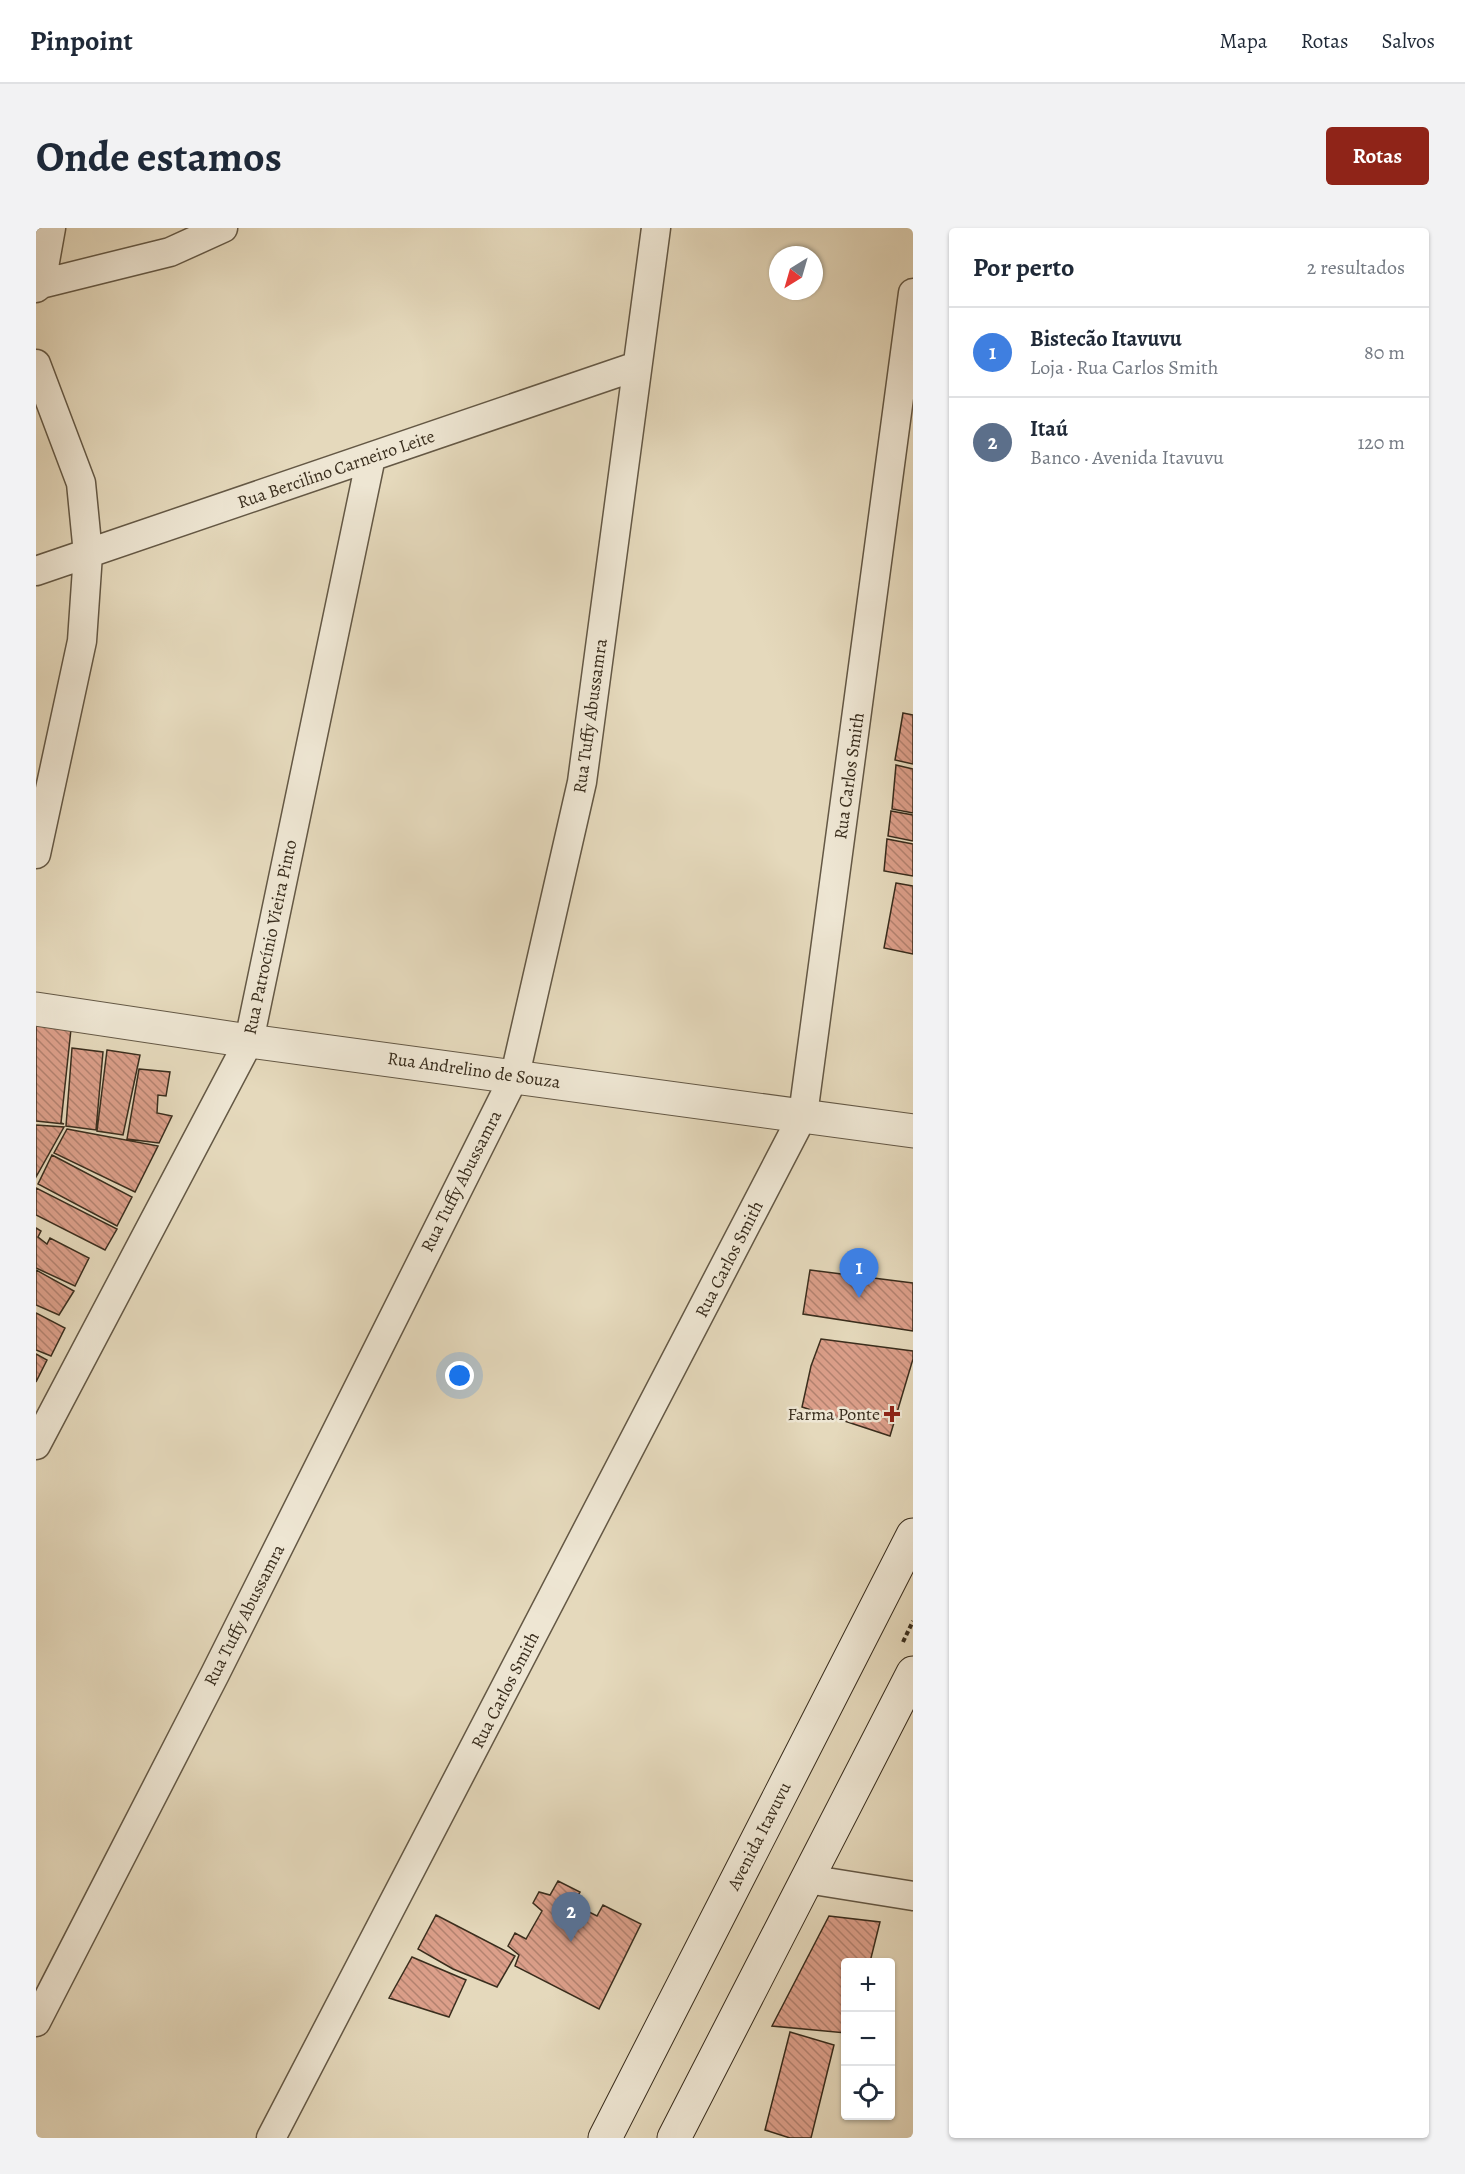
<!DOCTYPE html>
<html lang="pt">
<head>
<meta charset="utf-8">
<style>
	:root { --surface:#fff; --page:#f2f2f3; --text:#1f2937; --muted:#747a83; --line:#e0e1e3; --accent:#8f2418 }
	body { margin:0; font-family:Alegreya,serif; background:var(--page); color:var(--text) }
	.controls { position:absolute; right:18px; bottom:18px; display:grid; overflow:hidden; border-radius:6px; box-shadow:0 2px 4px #0004 }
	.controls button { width:54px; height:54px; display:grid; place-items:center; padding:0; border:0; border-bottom:2px solid var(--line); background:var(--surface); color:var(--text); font:30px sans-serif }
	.compass { position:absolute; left:733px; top:18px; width:54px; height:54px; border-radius:50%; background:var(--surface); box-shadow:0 2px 4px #0004; rotate:217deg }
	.you { position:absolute; left:424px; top:1148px; width:21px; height:21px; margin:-15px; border:4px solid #fff; border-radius:50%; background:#1a73e8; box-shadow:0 0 0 9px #1a73e833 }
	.badge { display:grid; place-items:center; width:39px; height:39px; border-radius:50%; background:var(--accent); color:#fff; font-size:20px; font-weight:700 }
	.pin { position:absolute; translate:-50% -50px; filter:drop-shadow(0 2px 3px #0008) }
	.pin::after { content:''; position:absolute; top:32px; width:21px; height:18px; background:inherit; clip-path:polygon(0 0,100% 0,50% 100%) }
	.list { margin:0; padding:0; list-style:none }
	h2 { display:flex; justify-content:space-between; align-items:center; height:78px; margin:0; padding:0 24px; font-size:26px }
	h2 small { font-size:20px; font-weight:400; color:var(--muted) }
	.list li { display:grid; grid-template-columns:39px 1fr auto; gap:18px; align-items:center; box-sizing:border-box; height:90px; padding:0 24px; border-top:2px solid var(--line) }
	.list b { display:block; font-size:22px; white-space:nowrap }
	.list p { margin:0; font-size:20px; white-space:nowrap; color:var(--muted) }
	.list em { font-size:20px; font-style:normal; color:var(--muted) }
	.icon { flex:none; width:33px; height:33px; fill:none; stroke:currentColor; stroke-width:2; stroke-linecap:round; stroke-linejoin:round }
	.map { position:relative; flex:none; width:877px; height:1910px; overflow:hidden; border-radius:6px }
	header { display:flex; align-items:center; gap:36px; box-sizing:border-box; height:84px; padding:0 30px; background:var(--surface); border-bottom:2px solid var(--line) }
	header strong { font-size:28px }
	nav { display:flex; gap:33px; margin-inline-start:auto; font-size:21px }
	.intro { display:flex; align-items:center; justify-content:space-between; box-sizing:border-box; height:144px; padding:0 36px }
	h1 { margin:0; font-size:42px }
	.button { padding:15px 27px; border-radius:6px; background:var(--accent); color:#fff; font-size:21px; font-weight:700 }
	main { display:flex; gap:36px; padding:0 36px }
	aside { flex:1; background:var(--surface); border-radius:6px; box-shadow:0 2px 4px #0004 }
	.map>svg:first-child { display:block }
	.building { fill:url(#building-back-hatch); stroke:#392d1d; stroke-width:1.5 }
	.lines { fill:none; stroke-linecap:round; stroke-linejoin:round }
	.minor-casing { stroke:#645845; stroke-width:31 }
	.tertiary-casing { stroke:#645845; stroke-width:35 }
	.secondary-casing { stroke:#392d1d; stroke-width:35 }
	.path { stroke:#392d1d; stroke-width:4; stroke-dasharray:4.5 3; stroke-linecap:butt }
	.minor { stroke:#eee6d3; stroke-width:28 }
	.tertiary { stroke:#eee6d3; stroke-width:33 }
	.secondary { stroke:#eee6d3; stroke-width:33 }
	.poi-dot { fill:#8f2418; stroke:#eee6d3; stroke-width:2 }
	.labels { text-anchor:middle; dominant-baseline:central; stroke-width:5; stroke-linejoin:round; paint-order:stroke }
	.street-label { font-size:18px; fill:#392d1d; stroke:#eee6d3 }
	.poi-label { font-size:18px; fill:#392d1d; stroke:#eee6d3; text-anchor:end }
</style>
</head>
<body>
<header>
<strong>Pinpoint</strong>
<nav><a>Mapa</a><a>Rotas</a><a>Salvos</a></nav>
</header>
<div class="intro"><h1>Onde estamos</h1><a class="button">Rotas</a></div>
<main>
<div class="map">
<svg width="877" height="1910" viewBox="0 0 877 1910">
	<defs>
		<pattern id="building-back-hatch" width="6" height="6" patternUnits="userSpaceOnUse" patternTransform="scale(1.5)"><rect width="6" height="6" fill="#dc9f8a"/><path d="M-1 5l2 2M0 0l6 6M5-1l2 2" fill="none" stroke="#b38270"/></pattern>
	</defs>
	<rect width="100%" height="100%" fill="#e5d9bc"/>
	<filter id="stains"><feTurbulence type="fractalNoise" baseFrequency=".00333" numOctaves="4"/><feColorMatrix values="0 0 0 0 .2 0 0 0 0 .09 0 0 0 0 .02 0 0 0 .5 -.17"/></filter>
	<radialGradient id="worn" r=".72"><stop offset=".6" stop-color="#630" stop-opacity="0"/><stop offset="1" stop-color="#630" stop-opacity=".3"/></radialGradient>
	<path class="building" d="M867 485 877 487V536L859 532Z
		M860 537 877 541V585L856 581Z
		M855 583 877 587V613L852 608Z
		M851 611 877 616V648L848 643Z
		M860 655 877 658V726L848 720Z
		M0 795 35 801 25 895 28 896 0 893Z
		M36 820 67 824 60 902 30 898Z
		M71 822 104 827 87 907 61 903Z
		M103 841 134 844 130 868 122 867 121 885 136 888 123 915 91 911Z
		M0 897 28 899 0 949Z
		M31 901 122 918 99 964 18 925Z
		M16 927 96 969 81 998 2 956Z
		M0 960 81 1001 69 1022 0 987Z
		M0 1000 5 1003 2 1009 11 1016 14 1010 53 1030 39 1058 0 1040Z
		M0 1042 38 1063 23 1087 0 1077Z
		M774 1042 877 1055V1103L767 1086Z
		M0 1085 29 1100 15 1128 0 1122Z
		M785 1111 877 1123V1131L854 1208 766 1179 775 1138Z
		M0 1126 11 1132 0 1154Z
		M522 1653 544 1664 537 1676 561 1688 567 1677 605 1696 563 1781 479 1738 483 1727 472 1718 479 1705 490 1711 506 1683 497 1675 503 1664 514 1667Z
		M400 1687 479 1728 461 1759 417 1741 382 1721Z
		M793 1688 844 1694 834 1734H810V1805L736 1798Z
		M376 1729 430 1752 413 1789 353 1770Z
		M754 1804 798 1817 775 1910H754L729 1902Z"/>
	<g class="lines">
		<g class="minor-casing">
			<path id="minor" d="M5 56 15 0
				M0 60 5 56 134 24 187 0
				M0 136 45 255 52 326 46 413 0 626
				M0 343 601 138
				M0 1217 213 813 335 229
				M771 1651 877 1668
				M0 1794 179 1446 479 847 546 554 620 0
				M235 1910 767 887 877 65"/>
		</g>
		<g class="tertiary-casing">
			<path id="tertiary" d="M0 781 213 813 877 903"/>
		</g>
		<g class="secondary-casing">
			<path id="secondary" d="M569 1910 877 1307
				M638 1910 877 1445"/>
		</g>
		<path class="path" d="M867 1414 877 1393"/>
		<use href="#minor" class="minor"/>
		<use href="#tertiary" class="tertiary"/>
		<use href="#secondary" class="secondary"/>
	</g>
	<path class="poi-dot" d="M853 1177h6v6h6v6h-6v6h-6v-6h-6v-6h6z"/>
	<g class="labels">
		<g class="street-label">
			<text transform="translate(300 241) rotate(-19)">Rua Bercilino Carneiro Leite</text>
			<text transform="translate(554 488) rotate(-82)">Rua Tuffy Abussamra</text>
			<text transform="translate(813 548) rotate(-82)">Rua Carlos Smith</text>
			<text transform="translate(234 709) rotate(-78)">Rua Patrocínio Vieira Pinto</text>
			<text transform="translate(438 842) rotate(8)">Rua Andrelino de Souza</text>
			<text transform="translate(425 953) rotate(-63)">Rua Tuffy Abussamra</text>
			<text transform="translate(693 1031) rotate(-63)">Rua Carlos Smith</text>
			<text transform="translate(208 1387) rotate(-63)">Rua Tuffy Abussamra</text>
			<text transform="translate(469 1462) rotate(-63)">Rua Carlos Smith</text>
			<text transform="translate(723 1608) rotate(-63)">Avenida Itavuvu</text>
		</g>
		<g class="poi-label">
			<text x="844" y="1186">Farma Ponte</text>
		</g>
	</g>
	<rect width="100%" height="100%" filter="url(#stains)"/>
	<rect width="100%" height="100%" fill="url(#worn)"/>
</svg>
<div class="controls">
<button>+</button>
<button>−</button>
<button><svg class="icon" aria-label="locate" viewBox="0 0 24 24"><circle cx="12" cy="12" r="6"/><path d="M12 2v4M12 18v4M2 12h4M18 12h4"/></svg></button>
</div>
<svg class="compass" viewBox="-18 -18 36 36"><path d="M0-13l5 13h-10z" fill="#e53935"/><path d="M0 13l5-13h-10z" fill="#747a83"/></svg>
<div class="you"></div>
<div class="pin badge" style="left:823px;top:1070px;background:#3f7fe0">1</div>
<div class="pin badge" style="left:535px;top:1714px;background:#5c6f8a">2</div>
</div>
<aside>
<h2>Por perto<small>2 resultados</small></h2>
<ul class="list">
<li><span class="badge" style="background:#3f7fe0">1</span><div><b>Bistecão Itavuvu</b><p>Loja · Rua Carlos Smith</p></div><em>80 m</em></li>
<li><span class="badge" style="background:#5c6f8a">2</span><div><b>Itaú</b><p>Banco · Avenida Itavuvu</p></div><em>120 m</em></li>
</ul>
</aside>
</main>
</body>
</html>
